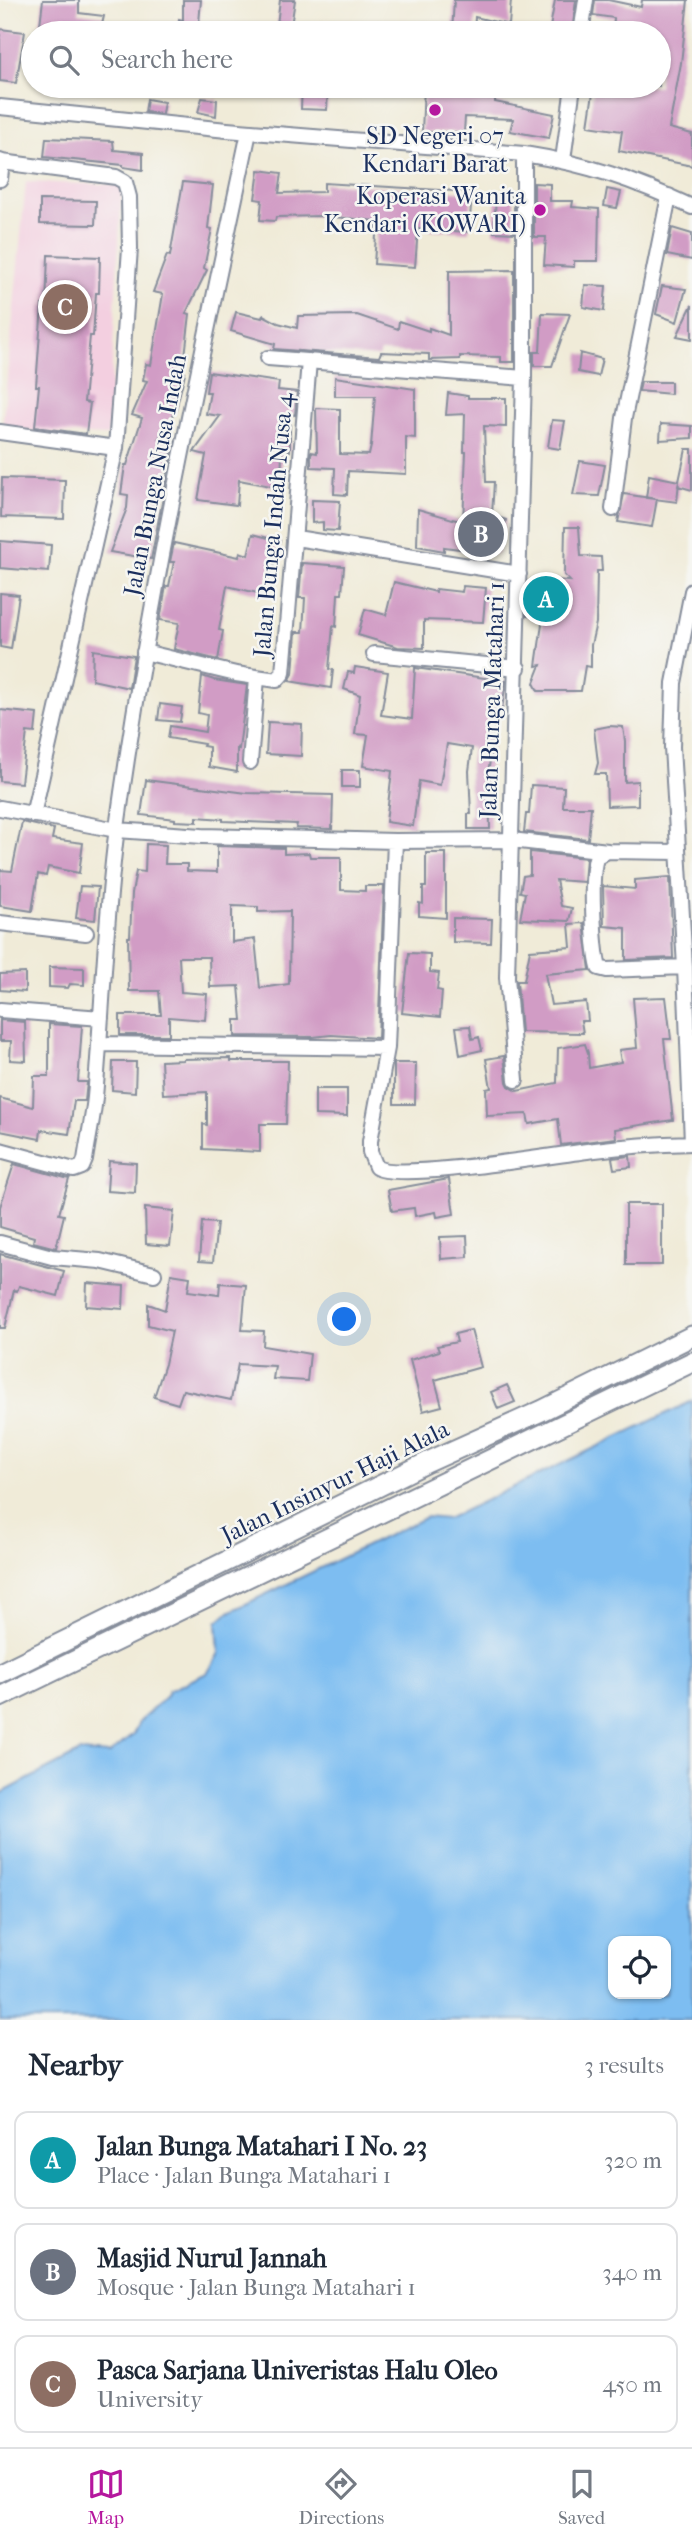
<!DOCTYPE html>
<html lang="en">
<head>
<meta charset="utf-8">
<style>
	:root { --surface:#fff; --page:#f6f6f7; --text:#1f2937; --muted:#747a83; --line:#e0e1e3; --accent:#b5179e }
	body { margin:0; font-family:"IM FELL French Canon",serif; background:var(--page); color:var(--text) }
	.controls { position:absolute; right:21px; bottom:21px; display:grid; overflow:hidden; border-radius:14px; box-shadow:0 2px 5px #0004 }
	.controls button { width:63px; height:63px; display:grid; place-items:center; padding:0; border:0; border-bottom:2px solid var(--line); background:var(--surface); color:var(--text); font:35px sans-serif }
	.you { position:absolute; left:345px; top:1320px; width:24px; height:24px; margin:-18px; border:5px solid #fff; border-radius:50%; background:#1a73e8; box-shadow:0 0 0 10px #1a73e833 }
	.badge { display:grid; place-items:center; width:46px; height:46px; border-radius:50%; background:var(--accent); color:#fff; font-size:23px; font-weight:700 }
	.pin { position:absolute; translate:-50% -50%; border:4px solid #fff; box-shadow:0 2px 7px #0006 }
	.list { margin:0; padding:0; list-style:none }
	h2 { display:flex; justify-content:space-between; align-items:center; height:91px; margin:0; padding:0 28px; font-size:30px }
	h2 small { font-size:23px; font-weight:400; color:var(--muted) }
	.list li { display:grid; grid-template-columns:46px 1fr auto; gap:21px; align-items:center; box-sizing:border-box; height:98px; margin:0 14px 14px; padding:0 14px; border:2px solid var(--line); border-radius:14px }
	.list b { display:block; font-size:26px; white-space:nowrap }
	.list p { margin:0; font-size:23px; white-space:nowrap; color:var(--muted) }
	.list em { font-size:23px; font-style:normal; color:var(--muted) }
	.icon { flex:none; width:38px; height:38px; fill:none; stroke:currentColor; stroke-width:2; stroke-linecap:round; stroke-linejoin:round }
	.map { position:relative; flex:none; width:692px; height:2020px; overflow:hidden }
	.search { position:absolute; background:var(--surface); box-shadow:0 2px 5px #0004; left:21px; right:21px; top:21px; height:77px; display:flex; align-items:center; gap:18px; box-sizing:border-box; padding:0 24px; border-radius:38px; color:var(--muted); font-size:26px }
	.sheet { height:427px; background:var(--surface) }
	nav { display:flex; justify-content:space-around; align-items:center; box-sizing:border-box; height:98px; border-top:2px solid var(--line); background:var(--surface); font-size:19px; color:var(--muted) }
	nav a { display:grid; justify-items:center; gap:4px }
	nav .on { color:var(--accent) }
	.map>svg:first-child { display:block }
	.built { fill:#f3cfe0 }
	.water { fill:#7dbdf1; stroke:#4c76a8; stroke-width:2; fill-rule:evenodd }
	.building { fill:#d19cc5; fill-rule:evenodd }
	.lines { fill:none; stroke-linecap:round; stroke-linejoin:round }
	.minor-casing { stroke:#868d9b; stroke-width:18 }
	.secondary-casing { stroke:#868d9b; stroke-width:23 }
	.minor { stroke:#fff; stroke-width:14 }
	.secondary { stroke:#fff; stroke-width:19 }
	.poi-dot { fill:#b5179e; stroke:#f6f6f2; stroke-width:2.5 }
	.labels { text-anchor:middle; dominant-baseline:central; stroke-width:5; stroke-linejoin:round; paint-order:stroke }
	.poi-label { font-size:24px; fill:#1b2f5e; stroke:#f6f6f2 }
	.street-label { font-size:24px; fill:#1b2f5e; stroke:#f6f6f2 }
</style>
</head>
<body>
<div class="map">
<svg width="692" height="2020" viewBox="0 0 692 2020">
	<rect width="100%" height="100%" fill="#f6f6f2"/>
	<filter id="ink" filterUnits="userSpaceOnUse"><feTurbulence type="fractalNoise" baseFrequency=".0143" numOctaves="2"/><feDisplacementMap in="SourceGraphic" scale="14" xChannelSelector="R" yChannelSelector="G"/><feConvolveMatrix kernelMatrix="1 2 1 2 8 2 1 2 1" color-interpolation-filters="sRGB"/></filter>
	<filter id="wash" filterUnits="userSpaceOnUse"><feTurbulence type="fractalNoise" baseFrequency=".00686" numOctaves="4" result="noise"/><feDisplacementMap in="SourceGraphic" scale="28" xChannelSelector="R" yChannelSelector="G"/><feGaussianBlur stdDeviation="1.57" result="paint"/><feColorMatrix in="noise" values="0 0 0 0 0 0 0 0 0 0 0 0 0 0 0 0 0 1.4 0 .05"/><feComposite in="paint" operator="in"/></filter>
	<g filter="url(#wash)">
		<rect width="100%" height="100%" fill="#f0ebd8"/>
		<path class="built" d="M26 182 122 185 108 436 2 430Z"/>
		<path class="water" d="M692 1401V2020H0V1794L80 1752 109 1754 133 1735 139 1722 166 1696 168 1691 207 1673 212 1666 219 1653 217 1622 227 1613 426 1517 447 1519ZM613 1941H666V1994H613Z"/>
		<g id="blocks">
			<path class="building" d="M43 0H79V13L104 16 100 33H39Z
				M183 0H201L199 23 219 27 218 33H178L179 19 183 20Z
				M280 0H295L291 26 277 25Z
				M454 0H511L509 25 475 17 474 33H452Z
				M555 0H576L572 33H549Z
				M595 0H608L641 7 642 0H688L681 63 669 128 692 134V166L619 151 622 131 588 126 594 86H659V33L632 23 631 33H613L614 18 593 15Z
				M0 29 25 32 16 83 0 81Z
				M302 86H328L327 110 301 109Z
				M424 86H496L495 102 554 114 549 138 510 131 513 119 465 117 464 132H422Z
				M202 98 217 100 216 116 198 112Z
				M147 99 164 102 162 114 145 112Z
				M46 138 113 141 114 150 143 153V170L123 167V165L44 157Z
				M259 170 282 173 279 193 324 192V183L472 192 469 232 418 229 415 267 374 264 377 221 322 216 276 217 275 221 260 220 262 200 255 199Z
				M183 182 213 185 208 228 212 229 204 268 207 270 186 313 190 314 183 373H185L176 409 159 438 174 441 151 559 110 552 127 508 128 495 121 494 125 465H127L142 418 132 415 147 381 143 380 146 364 151 365 163 294 153 292 167 255 170 256Z
				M534 183 550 184V201H573L572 207 599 209 598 261H574V267L544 265 546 237H534Z
				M607 189 621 192 617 208 604 206Z
				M496 195 514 196V233L494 232Z
				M40 200 96 201 95 225 40 224Z
				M672 228 692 234V260L667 255Z
				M48 255 100 257 99 293H96L93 336H90L84 402 90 403 86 434 35 427 39 386H36L42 305 46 306Z
				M514 270V362H501V357L460 356V359L429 360V354L381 352 379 357 274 349 275 344 231 331 236 312 262 318 263 315 278 323 297 328 298 316 357 315 398 329 399 321 429 331V328L449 335V271Z
				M585 285 606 286 604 311 583 307Z
				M662 286 686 289 677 322 656 314Z
				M692 305V339L677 336Z
				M542 313 570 314 552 366H534V352H540Z
				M580 353 602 359 598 376 578 372Z
				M209 372 279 382 278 390 297 392 295 415 290 414V451L282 450 281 488 239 480 237 505 198 500 206 455 194 452 220 416 206 414 210 392H206Z
				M335 377 415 389V438L406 437V474L348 471 347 495 334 494 335 468 311 467V452L317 453 316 408 340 409V454L369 455 371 446 375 396H335Z
				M641 382H671V394L639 391Z
				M448 393 468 396V398H506V427L484 426 486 482H494L492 515 506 520 497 554 444 547V551L417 546 418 509 463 522 466 452H464L465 414 446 415Z
				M552 420 565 421 560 449 548 447Z
				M661 424 692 426V438L660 440Z
				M686 449H692V490L678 486Z
				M580 461 605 465 599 496 573 495Z
				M649 475 679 481 677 502 646 498Z
				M2 478 65 480 64 519 1 517Z
				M624 494 657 499 652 527 618 522Z
				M312 500 340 501 338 531 323 530V522L312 523Z
				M565 527H579L581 556 601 557 602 571H597L596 623 591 645V667L585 666 581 691H538L534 683 541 665 536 666 543 617 527 616 532 579 570 581 564 575Z
				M253 534 280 541 271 576 268 575 266 595 227 586 219 630 223 631 218 660 174 649 179 623 160 620 166 586H169L174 562H170L174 543 239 557 240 552 248 555Z
				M0 541 51 545 49 572 0 568Z
				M302 563 344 566 342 594H338L336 627 333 626 329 669 333 670 331 688 289 681 293 674 296 632H303L305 598H299Z
				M394 582 436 592V589L462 592 463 586 486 588 483 622 424 620V648L398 647 358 635 365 609 386 615Z
				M0 593 19 595 11 649 0 647Z
				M93 650 134 656 129 688 92 680Z
				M355 667 388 672 381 715 412 719 415 668 506 681 502 709H497L489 767 490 829H468V814H471L469 771 472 748 447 744 440 785 419 781 413 826 386 822 392 771 363 766 368 735 355 734 360 695 344 689 348 672 354 673Z
				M202 676 214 680 247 685 239 749 237 748V772L209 767V747L203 746 204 744 168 738 170 726 205 732 207 715 198 713Z
				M160 704 182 707 180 722 158 720Z
				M0 710 37 714 35 733 27 732 21 783 0 781Z
				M268 722 302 724 301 756 266 754Z
				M609 726 623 727 625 741V782L638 781V805L607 806 606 774H595L598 763 594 729Z
				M342 770H360V787H342Z
				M146 780 247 793 333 795 332 829 296 828 297 824 223 821V819L197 817V822L175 821V819L141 815Z
				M531 785 564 787 563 807H591L588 839 524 832 526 814H529Z
				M22 822 54 829 52 839 83 843 79 873 48 867 46 876 38 874 32 911 0 906V870L12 871Z
				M146 844 166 845 165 864H187V871L217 872V846L284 848V854L309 853 310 857H341V890L365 891V886H384L378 1038 331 1035 313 1037 235 1036V1020H242L239 986 210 987 209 957H179L181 992 207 994 205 1020 169 1017V1035H120V1015H161L159 991H129L128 937H130L132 893 136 871 145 872ZM232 906 258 907V912L290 911 289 984 260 988 255 939 232 942Z
				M530 852 586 858 584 882 556 880 561 906 572 908 569 921 520 919 525 893 520 892 523 876 530 875Z
				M426 853H446V918L419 916V903L423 904V887H426Z
				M670 877 673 958 626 960V928L604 926 603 886 635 889V880Z
				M80 886 98 887 95 920 76 918Z
				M453 918 492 919 491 943 453 942Z
				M584 923 590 970 545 974 551 1005 586 1002 588 1021H581L583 1033 521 1032 517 981H524L530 950 571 947 569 924Z
				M409 953 430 954V972L439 973 437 990 442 991 440 1017 402 1013Z
				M49 967 84 968V985L70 984 68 988 49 987Z
				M25 973V992L0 990V974Z
				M666 997 671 1039H664L673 1120 615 1129 616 1138 561 1145 558 1119 529 1124 527 1114 487 1116 486 1089 491 1088 486 1059 504 1056 507 1082 509 1086 517 1091 557 1083 558 1048 585 1044 588 1053 589 1068 621 1062 619 1050 637 1048 633 998Z
				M0 1020 25 1022 26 1061 10 1060 11 1041H0Z
				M49 1024 82 1026 78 1082H87L85 1101H74L69 1134 41 1130 40 1139 0 1131V1098L33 1107 34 1076H49Z
				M470 1026 472 1039 479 1037 482 1050 460 1055 456 1027Z
				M231 1058V1061H288L286 1124H260V1152L203 1149V1124L207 1125V1092L163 1094 161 1061 183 1060V1059Z
				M113 1062H136L135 1092 112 1090Z
				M394 1063H416L415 1104H394Z
				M315 1089H347V1116L315 1115Z
				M630 1156 631 1167 614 1169 612 1158Z
				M109 1161 136 1163 135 1193 107 1191Z
				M14 1164 69 1179 59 1214 64 1215 56 1248 33 1242 34 1237 0 1227V1207Z
				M449 1179 454 1214 437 1217 436 1212 415 1216 414 1208 392 1211 388 1190Z
				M626 1204H662V1265H626Z
				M145 1208 174 1211 170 1246 146 1244Z
				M202 1222 217 1223 213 1262 199 1261Z
				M467 1236 468 1257 441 1259 440 1237Z
				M0 1254 64 1271 58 1296 19 1286 17 1291 14 1290 5 1328H0Z
				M171 1274 190 1277 188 1291 219 1295 220 1283 246 1285 242 1330 264 1331 263 1346 310 1354 307 1381 273 1379 275 1366 238 1364 231 1400 183 1390 178 1404 154 1397 165 1364 172 1331 148 1325V1304L165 1310Z
				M87 1283 124 1286 123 1309 86 1306Z
				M471 1330 481 1367 435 1380 442 1406 423 1411 410 1360 439 1351 437 1346 457 1342 455 1334Z
				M507 1385 515 1402 498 1409 491 1392Z"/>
		</g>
	</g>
	<g filter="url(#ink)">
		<use href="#blocks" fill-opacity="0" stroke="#868d9b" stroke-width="2"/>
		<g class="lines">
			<g class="minor-casing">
				<path id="minor" d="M581 33 586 0
					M0 107 227 130 524 154C588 164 634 180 692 207
					M563 160 573 86
					M0 161 2 162 0 179
					M2 162 116 177 125 182 129 197 130 248 116 448 33 815
					M268 358 524 378
					M0 432 116 448
					M613 509 624 418 669 196
					M296 538 519 574
					M692 591 674 683 672 747 685 967 692 1142
					M144 652 236 674 277 680 283 673 309 361
					M374 654 518 668
					M250 762 257 678
					M0 808 117 830 202 836 395 841 511 840 608 851 678 852
					M395 841 387 1048 370 1141V1152L376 1167C397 1182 560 1154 595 1150 627 1146 659 1144 692 1143
					M608 851 597 856C589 873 594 949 599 968L607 970 685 967
					M0 923 86 933
					M0 1010 101 1018
					M99 1044 387 1048
					M516 1080 507 977 524 378V154
					M0 1150 74 1170 82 1167 85 1160C88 1139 93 1118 95 1097 103 1007 105 917 117 828 149 594 200 363 249 132
					M0 1243 52 1257 100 1261 154 1274"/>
			</g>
			<g class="secondary-casing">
				<path id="secondary" d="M0 1673 428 1462 541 1411 692 1336
					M0 1697 692 1362"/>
			</g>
			<use href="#minor" class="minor"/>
			<use href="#secondary" class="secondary"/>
		</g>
	</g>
	<g class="poi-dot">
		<circle cx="435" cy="110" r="7"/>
		<circle cx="540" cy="210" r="7"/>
	</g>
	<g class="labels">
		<g class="poi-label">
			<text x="435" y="136">SD Negeri 07<tspan x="435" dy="28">Kendari Barat</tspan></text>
			<text x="526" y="196" text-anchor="end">Koperasi Wanita<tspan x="526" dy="28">Kendari (KOWARI)</tspan></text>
		</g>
		<g class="street-label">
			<text transform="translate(155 475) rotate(-79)">Jalan Bunga Nusa Indah</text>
			<text transform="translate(273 525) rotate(-85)">Jalan Bunga Indah Nusa 4</text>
			<text transform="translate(492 700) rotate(-88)">Jalan Bunga Matahari 1</text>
			<text transform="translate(335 1482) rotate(-26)">Jalan Insinyur Haji Alala</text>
		</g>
	</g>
</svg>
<div class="controls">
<button><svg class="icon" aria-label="locate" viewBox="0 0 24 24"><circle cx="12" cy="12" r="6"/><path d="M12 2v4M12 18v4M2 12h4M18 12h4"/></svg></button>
</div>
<div class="you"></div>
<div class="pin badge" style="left:546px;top:599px;background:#0f9aa8">A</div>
<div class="pin badge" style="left:481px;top:534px;background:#6b7280">B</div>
<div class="pin badge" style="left:65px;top:307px;background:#8d6e63">C</div>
<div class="search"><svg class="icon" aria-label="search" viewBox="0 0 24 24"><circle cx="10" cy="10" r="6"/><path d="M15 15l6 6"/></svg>Search here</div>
</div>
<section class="sheet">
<h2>Nearby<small>3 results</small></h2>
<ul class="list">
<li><span class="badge" style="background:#0f9aa8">A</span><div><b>Jalan Bunga Matahari I No. 23</b><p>Place · Jalan Bunga Matahari 1</p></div><em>320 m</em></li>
<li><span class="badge" style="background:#6b7280">B</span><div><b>Masjid Nurul Jannah</b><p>Mosque · Jalan Bunga Matahari 1</p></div><em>340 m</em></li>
<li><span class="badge" style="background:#8d6e63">C</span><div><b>Pasca Sarjana Univeristas Halu Oleo</b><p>University</p></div><em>450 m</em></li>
</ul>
</section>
<nav>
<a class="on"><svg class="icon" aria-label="map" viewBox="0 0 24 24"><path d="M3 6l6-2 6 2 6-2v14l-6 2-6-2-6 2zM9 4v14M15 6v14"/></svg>Map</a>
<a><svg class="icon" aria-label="directions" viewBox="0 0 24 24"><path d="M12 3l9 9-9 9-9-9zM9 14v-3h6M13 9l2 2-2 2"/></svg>Directions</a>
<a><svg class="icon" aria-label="saved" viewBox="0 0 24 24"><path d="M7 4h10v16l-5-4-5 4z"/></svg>Saved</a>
</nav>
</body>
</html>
